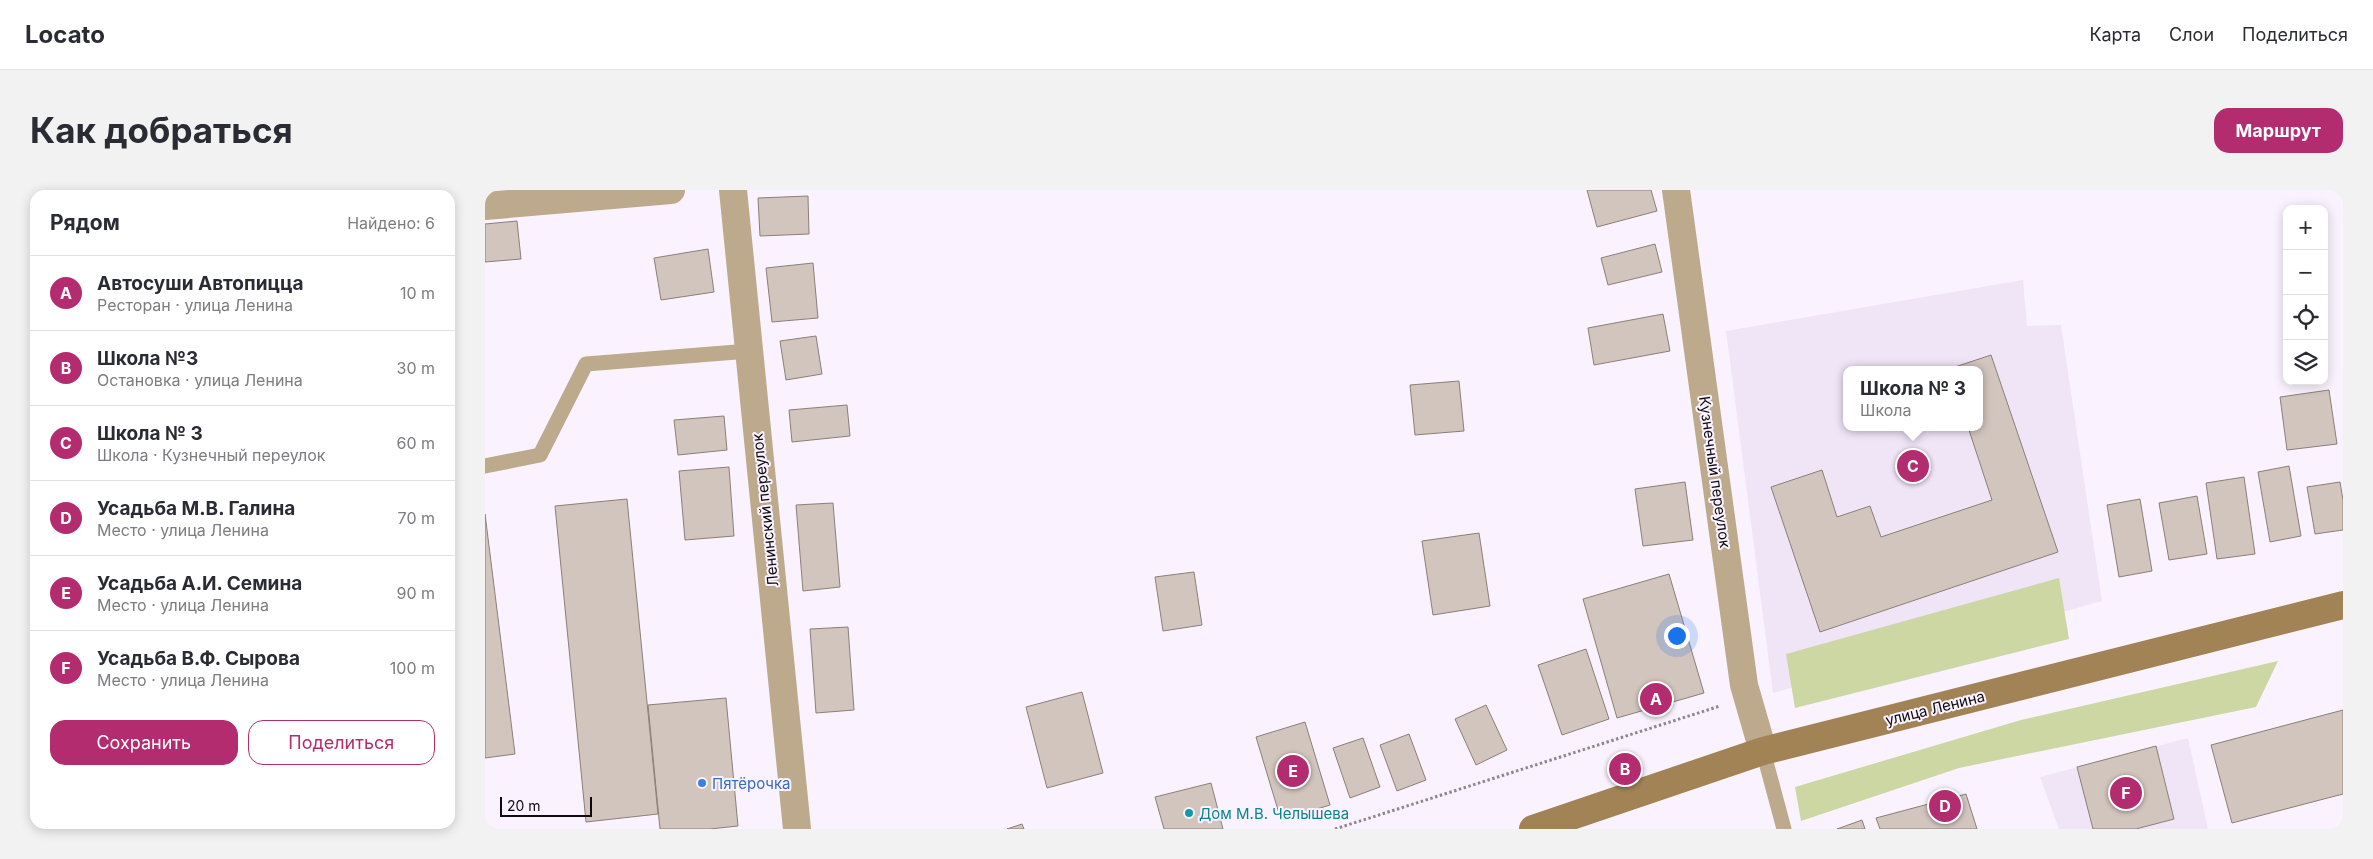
<!DOCTYPE html>
<html lang="ru">
<head>
<meta charset="utf-8">
<style>
	:root { --surface:#fff; --page:#f2f2f3; --text:#2b2b33; --muted:#7c7c81; --line:#e1e1e2; --accent:#b32c6f }
	body { margin:0; font-family:Inter,sans-serif; background:var(--page); color:var(--text) }
	.controls { position:absolute; right:15px; top:15px; display:grid; overflow:hidden; border-radius:10px; box-shadow:0 2px 12px #0003 }
	.controls button { width:45px; height:45px; display:grid; place-items:center; padding:0; border:0; border-bottom:1px solid var(--line); background:var(--surface); color:var(--text); font:25px sans-serif }
	.scale { position:absolute; left:15px; bottom:12px; width:92px; box-sizing:border-box; padding-left:5px; border:2px solid #0d0b0f; border-top:0; font-size:14px; line-height:18px; white-space:nowrap; color:#0d0b0f; -webkit-text-stroke:4px #faf3ff; paint-order:stroke }
	.you { position:absolute; left:1191px; top:445px; width:18px; height:18px; margin:-12px; border:4px solid #fff; border-radius:50%; background:#1a73e8; box-shadow:0 0 0 8px #1a73e833 }
	.badge { display:grid; place-items:center; width:32px; height:32px; border-radius:50%; background:var(--accent); color:#fff; font-size:16px; font-weight:700 }
	.pin { position:absolute; translate:-50% -50%; border:2px solid #fff; box-shadow:0 1px 5px #0006 }
	.popup { position:absolute; left:1358px; top:176px; width:140px; height:65px; box-sizing:border-box; display:grid; place-content:center; border-radius:10px; background:var(--surface); filter:drop-shadow(0 1px 4px #0005); font-size:16px; white-space:nowrap; color:var(--muted) }
	.popup b { font-size:19px; color:var(--text) }
	.popup::after { content:''; position:absolute; left:50%; top:100%; margin-left:-10px; border:10px solid transparent; border-top-color:var(--surface) }
	.list { margin:0; padding:0; list-style:none }
	h2 { display:flex; justify-content:space-between; align-items:center; height:65px; margin:0; padding:0 20px; font-size:21px }
	h2 small { font-size:16px; font-weight:400; color:var(--muted) }
	.list li { display:grid; grid-template-columns:32px 1fr auto; gap:15px; align-items:center; box-sizing:border-box; height:75px; padding:0 20px; border-top:1px solid var(--line) }
	.list b { display:block; font-size:19px; white-space:nowrap }
	.list p { margin:0; font-size:16px; white-space:nowrap; color:var(--muted) }
	.list em { font-size:16px; font-style:normal; color:var(--muted) }
	.actions { display:flex; gap:10px; padding:15px 20px }
	.actions a { flex:1; padding:11px 0; border:1px solid var(--accent); border-radius:15px; text-align:center; font-size:18px; color:var(--accent) }
	.actions .main { background:var(--accent); color:#fff }
	.icon { flex:none; width:28px; height:28px; fill:none; stroke:currentColor; stroke-width:2; stroke-linecap:round; stroke-linejoin:round }
	.map { position:relative; flex:none; width:1858px; height:639px; overflow:hidden; border-radius:15px }
	header { display:flex; align-items:center; gap:30px; box-sizing:border-box; height:70px; padding:0 25px; background:var(--surface); border-bottom:1px solid var(--line) }
	header strong { font-size:24px }
	nav { display:flex; gap:28px; margin-inline-start:auto; font-size:18px }
	.intro { display:flex; align-items:center; justify-content:space-between; box-sizing:border-box; height:120px; padding:0 30px }
	h1 { margin:0; font-size:35px }
	.button { padding:12px 22px; border-radius:15px; background:var(--accent); color:#fff; font-size:18px; font-weight:700 }
	main { display:flex; gap:30px; padding:0 30px }
	aside { flex:1; background:var(--surface); border-radius:15px; box-shadow:0 2px 12px #0003 }
	.map>svg:first-child { display:block }
	.built { fill:#f0e4f7; fill-rule:evenodd }
	.green { fill:#cdd7a3 }
	.building { fill:#d2c5be; stroke:#8b7f78 }
	.lines { fill:none; stroke-linecap:round; stroke-linejoin:round }
	.path { stroke:#8c8890; stroke-width:3; stroke-dasharray:2.5 2.5; stroke-linecap:butt }
	.lane { stroke:#bda98b; stroke-width:15 }
	.street { stroke:#bda98b; stroke-width:28 }
	.secondary { stroke:#a18356; stroke-width:28 }
	.shop-dot { fill:#3f7fe0; stroke:#faf3ff; stroke-width:2 }
	.culture-dot { fill:#0f9aa8; stroke:#faf3ff; stroke-width:2 }
	.labels { text-anchor:middle; dominant-baseline:central; stroke-width:4; stroke-linejoin:round; paint-order:stroke }
	.street-label { font-size:15px; fill:#0d0b0f; stroke:#faf3ff }
	.shop-label { font-size:15px; fill:#366cbe; stroke:#faf3ff; text-anchor:start }
	.culture-label { font-size:15px; fill:#0d838f; stroke:#faf3ff; text-anchor:start }
</style>
</head>
<body>
<header>
<strong>Locato</strong>
<nav><a>Карта</a><a>Слои</a><a>Поделиться</a></nav>
</header>
<div class="intro"><h1>Как добраться</h1><a class="button">Маршрут</a></div>
<main>
<aside>
<h2>Рядом<small>Найдено: 6</small></h2>
<ul class="list">
<li><span class="badge">A</span><div><b>Автосуши Автопицца</b><p>Ресторан · улица Ленина</p></div><em>10 m</em></li>
<li><span class="badge">B</span><div><b>Школа №3</b><p>Остановка · улица Ленина</p></div><em>30 m</em></li>
<li><span class="badge">C</span><div><b>Школа № 3</b><p>Школа · Кузнечный переулок</p></div><em>60 m</em></li>
<li><span class="badge">D</span><div><b>Усадьба М.В. Галина</b><p>Место · улица Ленина</p></div><em>70 m</em></li>
<li><span class="badge">E</span><div><b>Усадьба А.И. Семина</b><p>Место · улица Ленина</p></div><em>90 m</em></li>
<li><span class="badge">F</span><div><b>Усадьба В.Ф. Сырова</b><p>Место · улица Ленина</p></div><em>100 m</em></li>
</ul>
<div class="actions"><a class="main">Сохранить</a><a>Поделиться</a></div>
</aside>
<div class="map">
<svg width="1858" height="639" viewBox="0 0 1858 639">
	<rect width="100%" height="100%" fill="#faf3ff"/>
	<path class="built" d="M1538 90 1542 136 1576 135 1617 411 1288 503 1241 141ZM1362 180H1494V237H1362Z
		M1703 548 1723 639H1574L1555 587Z"/>
	<path class="green" d="M1574 388 1584 449 1310 518 1301 464Z
		M1793 471 1771 517 1474 578 1316 631 1310 597 1536 530Z"/>
	<path class="building" d="M1102 0H1166L1172 21 1112 37Z
		M323 6 324 44 275 46 273 8Z
		M32 31 36 69 0 72V34Z
		M1170 54 1177 82 1123 95 1116 68Z
		M223 59 229 102 176 110 169 68Z
		M328 73 333 128 287 132 281 78Z
		M1178 124 1185 161 1109 175 1103 138Z
		M331 146 337 184 301 190 295 151Z
		M1506 165 1573 362 1335 442 1286 297 1337 280 1352 327 1385 316 1396 347 1507 310 1483 237H1494V180H1461Z
		M974 191 979 241 930 245 925 195Z
		M1844 200 1852 254 1802 260 1795 207Z
		M362 215 365 246 307 252 304 220Z
		M239 226 242 260 193 265 189 230Z
		M1804 276 1816 346 1785 352 1773 282Z
		M244 277 249 346 200 350 194 281Z
		M1759 287 1770 364 1732 369 1721 293Z
		M1200 292 1208 350 1158 356 1150 299Z
		M1855 292 1858 310V340L1830 344 1822 297Z
		M1712 306 1722 364 1684 370 1674 313Z
		M142 309 173 624 101 632 70 316Z
		M1655 309 1667 381 1634 387 1622 315Z
		M348 313 355 397 318 401 311 315Z
		M0 324 30 564 0 568Z
		M994 343 1005 416 948 425 937 351Z
		M709 382 717 435 678 441 670 387Z
		M1184 384 1219 503 1132 528 1098 409Z
		M363 437 369 520 331 523 325 439Z
		M1101 459 1124 529 1077 545 1053 475Z
		M597 502 618 583 562 598 541 517Z
		M241 508 253 636 225 639H175L163 515Z
		M1001 515 1022 560 991 575 970 529Z
		M1858 520V604L1747 633 1726 555Z
		M820 532 845 615 796 630 771 547Z
		M924 544 941 590 912 601 895 555Z
		M878 548 895 597 865 608 848 558Z
		M1671 556 1689 629 1651 639H1608L1592 577Z
		M726 593 738 639H679L670 607Z
		M1481 604 1492 639H1395L1391 628Z
		M1377 630 1380 639H1352Z
		M537 634 539 639H522Z"/>
	<g class="lines">
		<path class="path" d="M850 639 1235 516"/>
		<path class="lane" d="M0 276 55 265 101 174 264 161
			M1278 561 1299 639"/>
		<path class="street" d="M248 0 312 639
			M1191 0 1259 495 1278 561
			M0 16 186 0"/>
		<path class="secondary" d="M1048 639 1278 561 1858 415"/>
	</g>
	<circle class="shop-dot" cx="217" cy="593" r="5"/>
	<circle class="culture-dot" cx="704" cy="623" r="5"/>
	<g class="labels">
		<g class="street-label">
			<text transform="translate(1230 282) rotate(82)">Кузнечный переулок</text>
			<text transform="translate(280 320) rotate(-96)">Ленинский переулок</text>
			<text transform="translate(1450 518) rotate(-14)">улица Ленина</text>
		</g>
		<g class="shop-label">
			<text x="227" y="593">Пятёрочка</text>
		</g>
		<g class="culture-label">
			<text x="714" y="623">Дом М.В. Челышева</text>
		</g>
	</g>
</svg>
<div class="controls">
<button>+</button>
<button>−</button>
<button><svg class="icon" aria-label="locate" viewBox="0 0 24 24"><circle cx="12" cy="12" r="6"/><path d="M12 2v4M12 18v4M2 12h4M18 12h4"/></svg></button>
<button><svg class="icon" aria-label="layers" viewBox="0 0 24 24"><path d="M12 4l9 5-9 5-9-5zM3 14l9 5 9-5"/></svg></button>
</div>
<div class="scale">20 m</div>
<div class="you"></div>
<div class="pin badge" style="left:1171px;top:509px">A</div>
<div class="pin badge" style="left:1140px;top:579px">B</div>
<div class="pin badge" style="left:1428px;top:276px">C</div>
<div class="popup"><b>Школа № 3</b>Школа</div>
<div class="pin badge" style="left:1460px;top:616px">D</div>
<div class="pin badge" style="left:808px;top:581px">E</div>
<div class="pin badge" style="left:1641px;top:603px">F</div>
</div>
</main>
</body>
</html>
